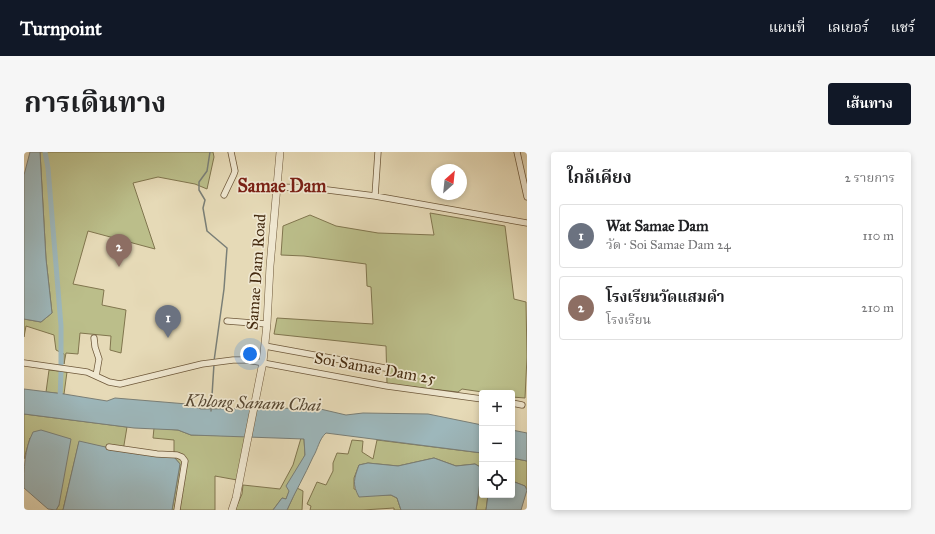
<!DOCTYPE html>
<html lang="th">
<head>
<meta charset="utf-8">
<style>
	:root { --surface:#fff; --page:#f6f6f6; --text:#202124; --muted:#757577; --line:#e0e0e0; --accent:#111827 }
	body { margin:0; font-family:"IM FELL Great Primer","Noto Serif Thai",serif; background:var(--page); color:var(--text) }
	.controls { position:absolute; right:12px; bottom:12px; display:grid; overflow:hidden; border-radius:4px; box-shadow:0 2px 6px #0003 }
	.controls button { width:36px; height:36px; display:grid; place-items:center; padding:0; border:0; border-bottom:1px solid var(--line); background:var(--surface); color:var(--text); font:20px sans-serif }
	.compass { position:absolute; left:407px; top:12px; width:36px; height:36px; border-radius:50%; background:var(--surface); box-shadow:0 2px 6px #0003; rotate:27deg }
	.you { position:absolute; left:226px; top:202px; width:14px; height:14px; margin:-10px; border:3px solid #fff; border-radius:50%; background:#1a73e8; box-shadow:0 0 0 6px #1a73e833 }
	.badge { display:grid; place-items:center; width:26px; height:26px; border-radius:50%; background:var(--accent); color:#fff; font-size:13px; font-weight:700 }
	.pin { position:absolute; translate:-50% -33px; filter:drop-shadow(0 1px 2px #0008) }
	.pin::after { content:''; position:absolute; top:21px; width:14px; height:12px; background:inherit; clip-path:polygon(0 0,100% 0,50% 100%) }
	.list { margin:0; padding:0; list-style:none }
	h2 { display:flex; justify-content:space-between; align-items:center; height:52px; margin:0; padding:0 16px; font-size:17px }
	h2 small { font-size:13px; font-weight:400; color:var(--muted) }
	.list li { display:grid; grid-template-columns:26px 1fr auto; gap:12px; align-items:center; box-sizing:border-box; height:64px; margin:0 8px 8px; padding:0 8px; border:1px solid var(--line); border-radius:4px }
	.list b { display:block; font-size:15px; white-space:nowrap }
	.list p { margin:0; font-size:13px; white-space:nowrap; color:var(--muted) }
	.list em { font-size:13px; font-style:normal; color:var(--muted) }
	.icon { flex:none; width:22px; height:22px; fill:none; stroke:currentColor; stroke-width:2; stroke-linecap:round; stroke-linejoin:round }
	.map { position:relative; flex:none; width:503px; height:358px; overflow:hidden; border-radius:4px }
	header { display:flex; align-items:center; gap:24px; box-sizing:border-box; height:56px; padding:0 20px; background:var(--accent); color:#fff }
	header strong { font-size:19px }
	nav { display:flex; gap:22px; margin-inline-start:auto; font-size:14px }
	.intro { display:flex; align-items:center; justify-content:space-between; box-sizing:border-box; height:96px; padding:0 24px }
	h1 { margin:0; font-size:28px }
	.button { padding:10px 18px; border-radius:4px; background:var(--accent); color:#fff; font-size:14px; font-weight:700 }
	main { display:flex; gap:24px; padding:0 24px }
	aside { flex:1; background:var(--surface); border-radius:4px; box-shadow:0 2px 6px #0003 }
	.map>svg:first-child { display:block }
	.green { fill:#bbbe8a; stroke:#80754e }
	.water { fill:#9db7bb; stroke:#7a7f77 }
	.lines { fill:none; stroke-linecap:round; stroke-linejoin:round }
	.stream { stroke:#7a7f77; stroke-width:1.5 }
	.canal { stroke:#9db7bb; stroke-width:5 }
	.minor-casing { stroke:#6e583a; stroke-width:7 }
	.tertiary-casing { stroke:#6e583a; stroke-width:8 }
	.minor { stroke:#efe7d0; stroke-width:5.5 }
	.tertiary { stroke:#efe7d0; stroke-width:7 }
	.labels { text-anchor:middle; dominant-baseline:central; stroke-width:3.5; stroke-linejoin:round; paint-order:stroke }
	.street-label { font-size:16px; fill:#462c11; stroke:#efe7d0 }
	.water-label { font-size:17px; font-style:italic; fill:#574833; stroke:#efe7d0 }
	.quarter-label { font-size:18px; font-weight:bold; fill:#7a1f14; stroke:#efe7d0 }
</style>
</head>
<body>
<header>
<strong>Turnpoint</strong>
<nav><a>แผนที่</a><a>เลเยอร์</a><a>แชร์</a></nav>
</header>
<div class="intro"><h1>การเดินทาง</h1><a class="button">เส้นทาง</a></div>
<main>
<div class="map">
<svg width="503" height="358" viewBox="0 0 503 358">
	<rect width="100%" height="100%" fill="#e6dab7"/>
	<filter id="stains"><feTurbulence type="fractalNoise" baseFrequency=".005" numOctaves="4"/><feColorMatrix values="0 0 0 0 .2 0 0 0 0 .09 0 0 0 0 .02 0 0 0 .5 -.17"/></filter>
	<radialGradient id="worn" r=".72"><stop offset=".6" stop-color="#630" stop-opacity="0"/><stop offset="1" stop-color="#630" stop-opacity=".3"/></radialGradient>
	<path class="green" d="M16 0H189L190 5 183 37 171 32 134 25 109 31 131 97 64 79 49 132 80 138 78 153 102 158 97 201 86 198 87 184 56 181 54 202 42 201 40 212V202L32 198 30 183 2 174 0 185V167L17 170 28 161 22 107Z
		M406 61 481 74 490 147 502 150 503 205 501 246 488 245V241H465L438 237 434 240 363 232 362 194 250 182 253 166 349 172 347 135 343 134 342 112 280 104 257 103 259 74 286 63 312 74 354 81 410 83Z
		M25 218 43 220 40 242 22 240Z
		M0 262 103 275 99 299 55 290 39 358H32L35 353 6 286 0 307Z
		M130 276 154 278 167 283 221 284 217 309 213 328 191 324V358H148L156 312 150 305V288L129 286Z
		M277 286 280 287 281 303 262 347 258 346 249 358H211L218 342 219 333 256 337 269 313Z
		M328 288 339 289 338 300 349 307 353 288 458 301V316L451 312 432 314 410 306 374 314 344 311 335 313 330 326V337L356 343H367L373 346 377 358H370V356L339 358H286L287 354 283 352 293 330 302 333 309 319V311L313 301 324 302Z
		M488 306 503 309V338L501 334 488 329Z
		M458 321V343H464L462 358H452Z
		M273 336 279 339 278 358H263Z"/>
	<path class="water" d="M6 0H16L22 107 28 161 17 170 0 167V23Z
		M0 237 40 242 83 249 91 246 163 252 177 257 292 256 322 263 339 261 404 262 458 273V301L302 281C295 287 294 297 289 305 281 323 271 340 263 358H249L258 346 262 347 265 339 262 334 281 303 280 287 167 283 154 278 110 276 0 262Z
		M17 278 47 287 35 353 32 358 24 357 0 336C0 316 0 298 9 280Z
		M488 278 503 281V309L488 306Z
		M55 289 99 299 150 305 156 312 148 358H39Z
		M410 306 432 314 451 312 458 316 452 358H377L373 346 367 343 335 345C328 332 330 327 335 313L344 311 374 314Z
		M488 329 501 334 503 338 497 358H462L464 343H488Z"/>
	<g class="lines">
		<path class="stream" d="M186 0 183 19 175 30V38L181 48 179 56 183 79 203 96 200 137 190 209
			M187 259 190 212"/>
		<path class="canal" d="M21 0 24 16 37 174V212
			M36 247 37 220"/>
		<g class="minor-casing">
			<path id="minor" d="M493 0 503 45
				M254 35 288 36 351 44 503 71
				M200 43 210 22 211 19 207 0
				M351 44 354 0
				M203 169 243 172
				M70 186 71 195 75 207 72 224
				M241 194 361 216
				M0 211 63 220 85 230 96 232 178 212 209 208H223L363 234 458 247
				M488 251 498 253
				M85 295 133 302 153 303 158 305 161 309 153 358"/>
		</g>
		<g class="tertiary-casing">
			<path id="tertiary" d="M208 358 212 346 239 210 243 172 246 114 256 0"/>
		</g>
		<use href="#minor" class="minor"/>
		<use href="#tertiary" class="tertiary"/>
	</g>
	<g class="labels">
		<g class="street-label">
			<text transform="translate(232 120) rotate(-86)">Samae Dam Road</text>
			<text transform="translate(351 216) rotate(10)">Soi Samae Dam 25</text>
		</g>
		<g class="water-label">
			<text transform="translate(229 251) rotate(2)">Khlong Sanam Chai</text>
		</g>
		<g class="quarter-label">
			<text x="258" y="34">Samae Dam</text>
		</g>
	</g>
	<rect width="100%" height="100%" filter="url(#stains)"/>
	<rect width="100%" height="100%" fill="url(#worn)"/>
</svg>
<div class="controls">
<button>+</button>
<button>−</button>
<button><svg class="icon" aria-label="locate" viewBox="0 0 24 24"><circle cx="12" cy="12" r="6"/><path d="M12 2v4M12 18v4M2 12h4M18 12h4"/></svg></button>
</div>
<svg class="compass" viewBox="-18 -18 36 36"><path d="M0-13l5 13h-10z" fill="#e53935"/><path d="M0 13l5-13h-10z" fill="#757577"/></svg>
<div class="you"></div>
<div class="pin badge" style="left:144px;top:186px;background:#6b7280">1</div>
<div class="pin badge" style="left:95px;top:115px;background:#8d6e63">2</div>
</div>
<aside>
<h2>ใกล้เคียง<small>2 รายการ</small></h2>
<ul class="list">
<li><span class="badge" style="background:#6b7280">1</span><div><b>Wat Samae Dam</b><p>วัด · Soi Samae Dam 24</p></div><em>110 m</em></li>
<li><span class="badge" style="background:#8d6e63">2</span><div><b>โรงเรียนวัดแสมดำ</b><p>โรงเรียน</p></div><em>210 m</em></li>
</ul>
</aside>
</main>
</body>
</html>
